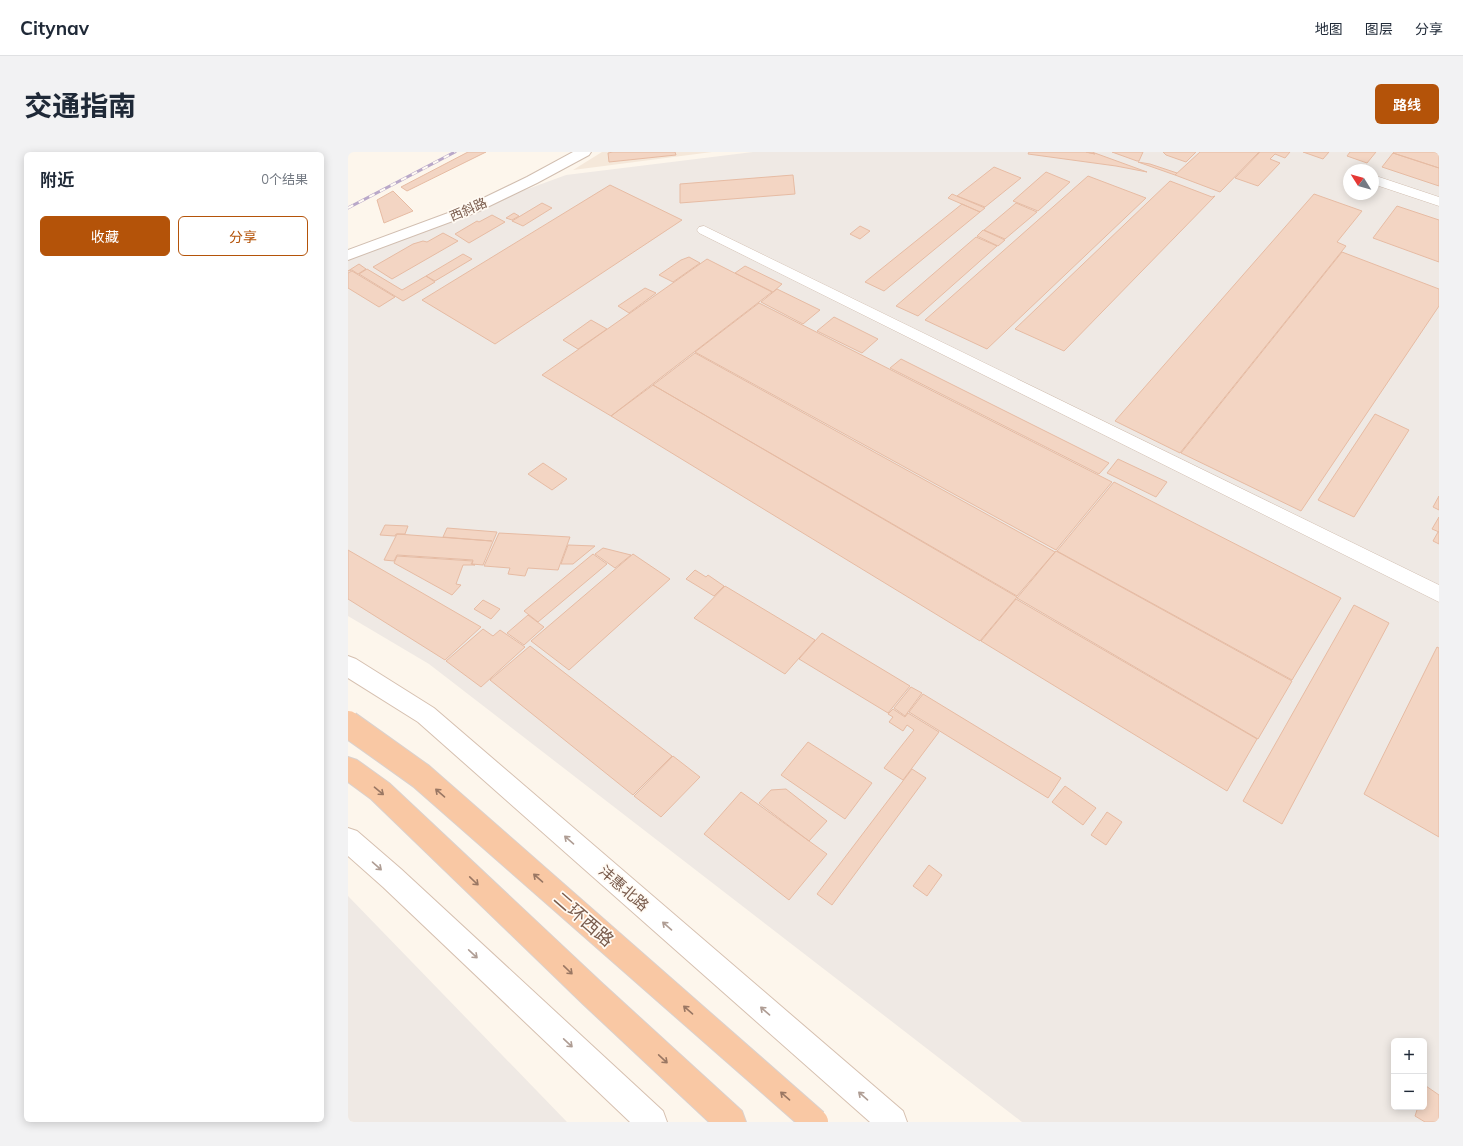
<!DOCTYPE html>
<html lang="zh">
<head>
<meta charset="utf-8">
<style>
	:root { --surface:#fff; --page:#f2f2f3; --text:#1f2937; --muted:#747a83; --line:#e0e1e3; --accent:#b45309 }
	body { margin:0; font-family:Mulish,"Noto Sans SC",sans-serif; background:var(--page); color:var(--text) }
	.controls { position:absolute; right:12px; bottom:12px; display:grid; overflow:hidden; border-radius:6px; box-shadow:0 2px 10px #0003 }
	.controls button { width:36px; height:36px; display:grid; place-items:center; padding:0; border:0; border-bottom:1px solid var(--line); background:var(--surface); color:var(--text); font:20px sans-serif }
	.compass { position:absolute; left:995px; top:12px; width:36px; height:36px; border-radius:50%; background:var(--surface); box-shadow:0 2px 10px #0003; rotate:307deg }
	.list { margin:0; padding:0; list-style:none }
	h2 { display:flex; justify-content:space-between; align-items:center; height:52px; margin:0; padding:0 16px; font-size:17px }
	h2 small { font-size:13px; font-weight:400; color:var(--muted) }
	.actions { display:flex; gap:8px; padding:12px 16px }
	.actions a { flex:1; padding:9px 0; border:1px solid var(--accent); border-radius:6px; text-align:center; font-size:14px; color:var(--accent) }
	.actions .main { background:var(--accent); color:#fff }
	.map { position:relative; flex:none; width:1091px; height:970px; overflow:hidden; border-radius:6px }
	header { display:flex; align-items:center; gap:24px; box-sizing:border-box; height:56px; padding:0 20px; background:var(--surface); border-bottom:1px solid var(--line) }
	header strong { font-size:19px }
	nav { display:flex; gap:22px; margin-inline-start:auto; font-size:14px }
	.intro { display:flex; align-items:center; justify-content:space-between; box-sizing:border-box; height:96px; padding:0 24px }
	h1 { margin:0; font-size:28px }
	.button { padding:10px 18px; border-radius:6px; background:var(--accent); color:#fff; font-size:14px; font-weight:700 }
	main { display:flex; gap:24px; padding:0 24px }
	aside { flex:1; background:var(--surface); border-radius:6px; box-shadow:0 2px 10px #0003 }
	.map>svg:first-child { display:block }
	.residential { fill:#f5e8da }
	.industrial { fill:#efe9e4; fill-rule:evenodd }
	.building { fill:#f3d5c3; stroke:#e6bba3 }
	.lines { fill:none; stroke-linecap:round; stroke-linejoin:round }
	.minor-casing { stroke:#d1beb0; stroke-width:1 }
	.tertiary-casing { stroke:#d1beb0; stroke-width:2 }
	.secondary-casing { stroke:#d6c0b0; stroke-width:2 }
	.trunk-casing { stroke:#dad1cd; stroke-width:2 }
	.minor { fill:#fff; fill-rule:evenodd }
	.tertiary { fill:#fff; fill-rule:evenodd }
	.secondary { fill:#fff; fill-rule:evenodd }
	.trunk { fill:#f9c8a4; fill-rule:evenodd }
	.rail-casing { stroke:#b9a8c9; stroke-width:3 }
	.rail { stroke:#fffaf3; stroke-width:2; stroke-dasharray:6; stroke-linecap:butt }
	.trunk-bridge-casing { stroke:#dad1cd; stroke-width:28; stroke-linecap:butt }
	.trunk-bridge { stroke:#f9c8a4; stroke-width:26 }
	.oneway { stroke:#9a7763 }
	.oneway2 { stroke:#af9d94 }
	.labels { text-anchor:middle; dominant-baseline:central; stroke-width:3.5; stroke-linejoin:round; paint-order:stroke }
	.far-street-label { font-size:13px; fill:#7a5c4d; stroke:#fffaf3 }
	.street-label { font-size:15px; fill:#7a5c4d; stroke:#fffaf3 }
	.near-street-label { font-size:18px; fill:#7a5c4d; stroke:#fffaf3 }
</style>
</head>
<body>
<header>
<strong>Citynav</strong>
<nav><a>地图</a><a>图层</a><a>分享</a></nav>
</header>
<div class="intro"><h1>交通指南</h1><a class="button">路线</a></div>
<main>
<aside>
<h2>附近<small>0个结果</small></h2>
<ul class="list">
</ul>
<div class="actions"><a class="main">收藏</a><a>分享</a></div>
</aside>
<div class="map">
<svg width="1091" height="970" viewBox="0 0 1091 970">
	<rect width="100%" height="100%" fill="#fdf6ec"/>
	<path class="residential" d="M254 0H364L225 18Z"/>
	<path class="industrial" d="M405 0H1091V970H674L81 512 0 464V103L218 23ZM1001 18H1025V42H1001ZM1046 889H1076V955H1046Z
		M0 744 219 970H0Z"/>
	<path class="building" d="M120 0H138L59 39 53 35Z
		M265 0H327L328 3 261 10 260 1Z
		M681 0H738L747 2 738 0H744L799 20 768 14 680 2Z
		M764 0H795L791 9H789Z
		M815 0H848L838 10 818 3Z
		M852 0H911L872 40 827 23Z
		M912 0H942L937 6 927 2 922 7 932 11 910 34 887 26Z
		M955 0H981L975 7Z
		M1002 0H1028L1019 11 999 4Z
		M1046 0H1086L1091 2V16L1045 1Z
		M1045 1 1091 16V34L1034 15Z
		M790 10 802 12 829 21 827 23Z
		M646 15 673 26 637 55 609 44Z
		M698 20 722 30 690 59 665 49Z
		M445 23 447 42 332 51V32Z
		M740 24 798 46 639 197 577 168Z
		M822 29 864 45 867 44 716 199 667 177Z
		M262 33 334 68 147 192 74 148Z
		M45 39 65 59 36 71 29 48Z
		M604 42 637 56 632 60 600 46Z
		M966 42 1014 59 989 90 998 94 832 301 767 269Z
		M194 51 204 56 175 74 164 69Z
		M668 51 689 60 657 87 636 78Z
		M614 52 632 60 536 139 517 130Z
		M1049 54 1091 68V110L1025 86Z
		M166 61 171 64 164 68 158 66Z
		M144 63 157 70 121 91 107 82 129 69 131 70Z
		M512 74 522 79 512 87 502 82Z
		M635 78 657 88 650 94 629 84Z
		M95 81 110 89 44 127 25 115 65 92 75 89 79 90Z
		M628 85 649 94 570 164 548 154Z
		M994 100 1091 137V154L953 359 833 301Z
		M115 102 124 107 87 129 78 124Z
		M341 105 352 111 325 130 311 123 333 108Z
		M359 107 424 140 263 264 194 223Z
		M11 112 18 117 10 122 4 118 0 119Z
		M397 114 434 132 425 140 387 121Z
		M19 117 54 138 78 124 87 130 55 149 11 122Z
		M4 119 47 145 31 155 0 136V121Z
		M297 136 308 141 281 161 270 154Z
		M429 137 472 158 455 172 413 150Z
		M411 151 764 330 708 398 347 200Z
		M486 165 530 187 514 201 469 179Z
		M243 168 259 177 230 197 215 188Z
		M347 201 707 400 669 444 305 233Z
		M553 207 761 311 751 322 542 216Z
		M305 233 669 445 632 489 263 264Z
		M1027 262 1061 278 1006 365 970 348Z
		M770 307 819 330 808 345 759 321Z
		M195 311 219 327 204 338 180 322Z
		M766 330 993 446 944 528 709 399Z
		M1091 344V358L1085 355Z
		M1091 365V380L1084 377Z
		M37 373 60 374 57 382H48L47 384 32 383Z
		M99 376 149 380 135 413 124 412 125 408 49 403 46 409 36 408 49 382 144 389 95 385Z
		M1090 380H1091V392L1085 389Z
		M151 381 222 385 210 418 180 416 177 424 160 422 162 416 136 414Z
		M220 393 247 394 225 412H213Z
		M255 396 283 403 267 416 247 402Z
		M0 398 133 475 97 508 0 447Z
		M708 399 944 529 910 587 669 446Z
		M245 402 259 412 190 470 176 459Z
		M285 402 322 427 221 518 183 489Z
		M49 404 125 409 123 412 127 413H115L108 432 113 433 104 443 46 411Z
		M347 418 358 425 360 423 376 434 366 444 338 427Z
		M377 434 467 488 437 522 346 466Z
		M668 447 909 587 879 639 633 489Z
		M135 448 152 457 143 467 126 457Z
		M1006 453 1041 471 934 672 895 649Z
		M180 463 196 475 176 493 159 481Z
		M135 477 145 484 152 478 177 495 133 535 98 509Z
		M474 481 562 534 540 561 451 507Z
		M182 494 324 604 285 643 142 528Z
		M1089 495 1091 496V685L1016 642Z
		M563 535 574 541 557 564 546 556Z
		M575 542 713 626 700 646 561 560Z
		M545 557 557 565 560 561 591 580 555 628 536 616 566 578 559 573 555 579 541 570 545 565 540 562Z
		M460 590 524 631 497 667 433 623Z
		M325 604 352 625 313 665 286 644Z
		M564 617 578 626 484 753 469 742Z
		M717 634 748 656 735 673 704 650Z
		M438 637 479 669 461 689 411 651 423 638Z
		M393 640 479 702 441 748 356 682Z
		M759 660 774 670 758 693 743 683Z
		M581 713 594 723 579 744 565 734Z
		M1078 934 1091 943V970H1077L1067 964 1070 955H1076V940Z"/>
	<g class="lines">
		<g class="minor-casing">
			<path id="minor" d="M1025 23 1091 45V54L1025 32Z
				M356 74 1091 433V450L351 81 349 78 351 75Z"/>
		</g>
		<g class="tertiary-casing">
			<path id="tertiary" d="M225 0H243L241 3 189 31 129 60 0 108V98L119 54 179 25Z"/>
		</g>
		<g class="secondary-casing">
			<path id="secondary" d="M0 504 8 507 86 556 555 959 559 970H522L70 570 0 526Z
				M0 676 9 679 53 717 315 959 319 970H282L35 735 0 704Z"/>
		</g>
		<g class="trunk-casing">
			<path id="trunk" d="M0 605 9 608 41 631 255 832 394 959 398 970H361L235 852 23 647 0 630Z"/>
		</g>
		<use href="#minor" class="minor"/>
		<use href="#tertiary" class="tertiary"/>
		<use href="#secondary" class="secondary"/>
		<use href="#trunk" class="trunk"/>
		<g class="rail-casing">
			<path id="rail" d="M0 56 107 0"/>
		</g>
		<use href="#rail" class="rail"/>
		<g class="trunk-bridge-casing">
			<path id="trunk-bridge" d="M0 572 73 624 467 970"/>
		</g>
		<use href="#trunk-bridge" class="trunk-bridge"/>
	</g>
	<defs><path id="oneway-shaft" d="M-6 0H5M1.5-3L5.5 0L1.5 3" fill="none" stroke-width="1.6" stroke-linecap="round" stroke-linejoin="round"/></defs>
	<g class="oneway">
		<use href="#oneway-shaft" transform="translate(31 639) rotate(40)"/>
		<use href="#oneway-shaft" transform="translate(92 641) rotate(-139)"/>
		<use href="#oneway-shaft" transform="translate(190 726) rotate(-139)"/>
		<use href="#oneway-shaft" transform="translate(126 729) rotate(44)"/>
		<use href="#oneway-shaft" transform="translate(220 818) rotate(44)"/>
		<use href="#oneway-shaft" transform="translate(340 858) rotate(-139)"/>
		<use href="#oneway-shaft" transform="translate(315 907) rotate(43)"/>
		<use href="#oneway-shaft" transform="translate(437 944) rotate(-139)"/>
	</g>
	<g class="oneway2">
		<use href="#oneway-shaft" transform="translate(221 688) rotate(-139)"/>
		<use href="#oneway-shaft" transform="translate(29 714) rotate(41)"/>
		<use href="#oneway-shaft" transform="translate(319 774) rotate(-139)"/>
		<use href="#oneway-shaft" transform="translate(125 802) rotate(43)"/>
		<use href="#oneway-shaft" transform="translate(417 859) rotate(-139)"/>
		<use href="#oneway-shaft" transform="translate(220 891) rotate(43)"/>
		<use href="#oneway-shaft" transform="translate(515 944) rotate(-139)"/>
	</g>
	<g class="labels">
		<g class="far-street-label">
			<text transform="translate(120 57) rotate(-23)">西斜路</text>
		</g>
		<g class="street-label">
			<text transform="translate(276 736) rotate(41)">沣惠北路</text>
		</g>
		<g class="near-street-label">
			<text transform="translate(236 767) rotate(41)">二环西路</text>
		</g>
	</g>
</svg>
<div class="controls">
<button>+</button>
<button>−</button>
</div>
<svg class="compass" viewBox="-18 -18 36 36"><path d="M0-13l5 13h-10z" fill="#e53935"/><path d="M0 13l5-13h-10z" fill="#747a83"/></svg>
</div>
</main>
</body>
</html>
